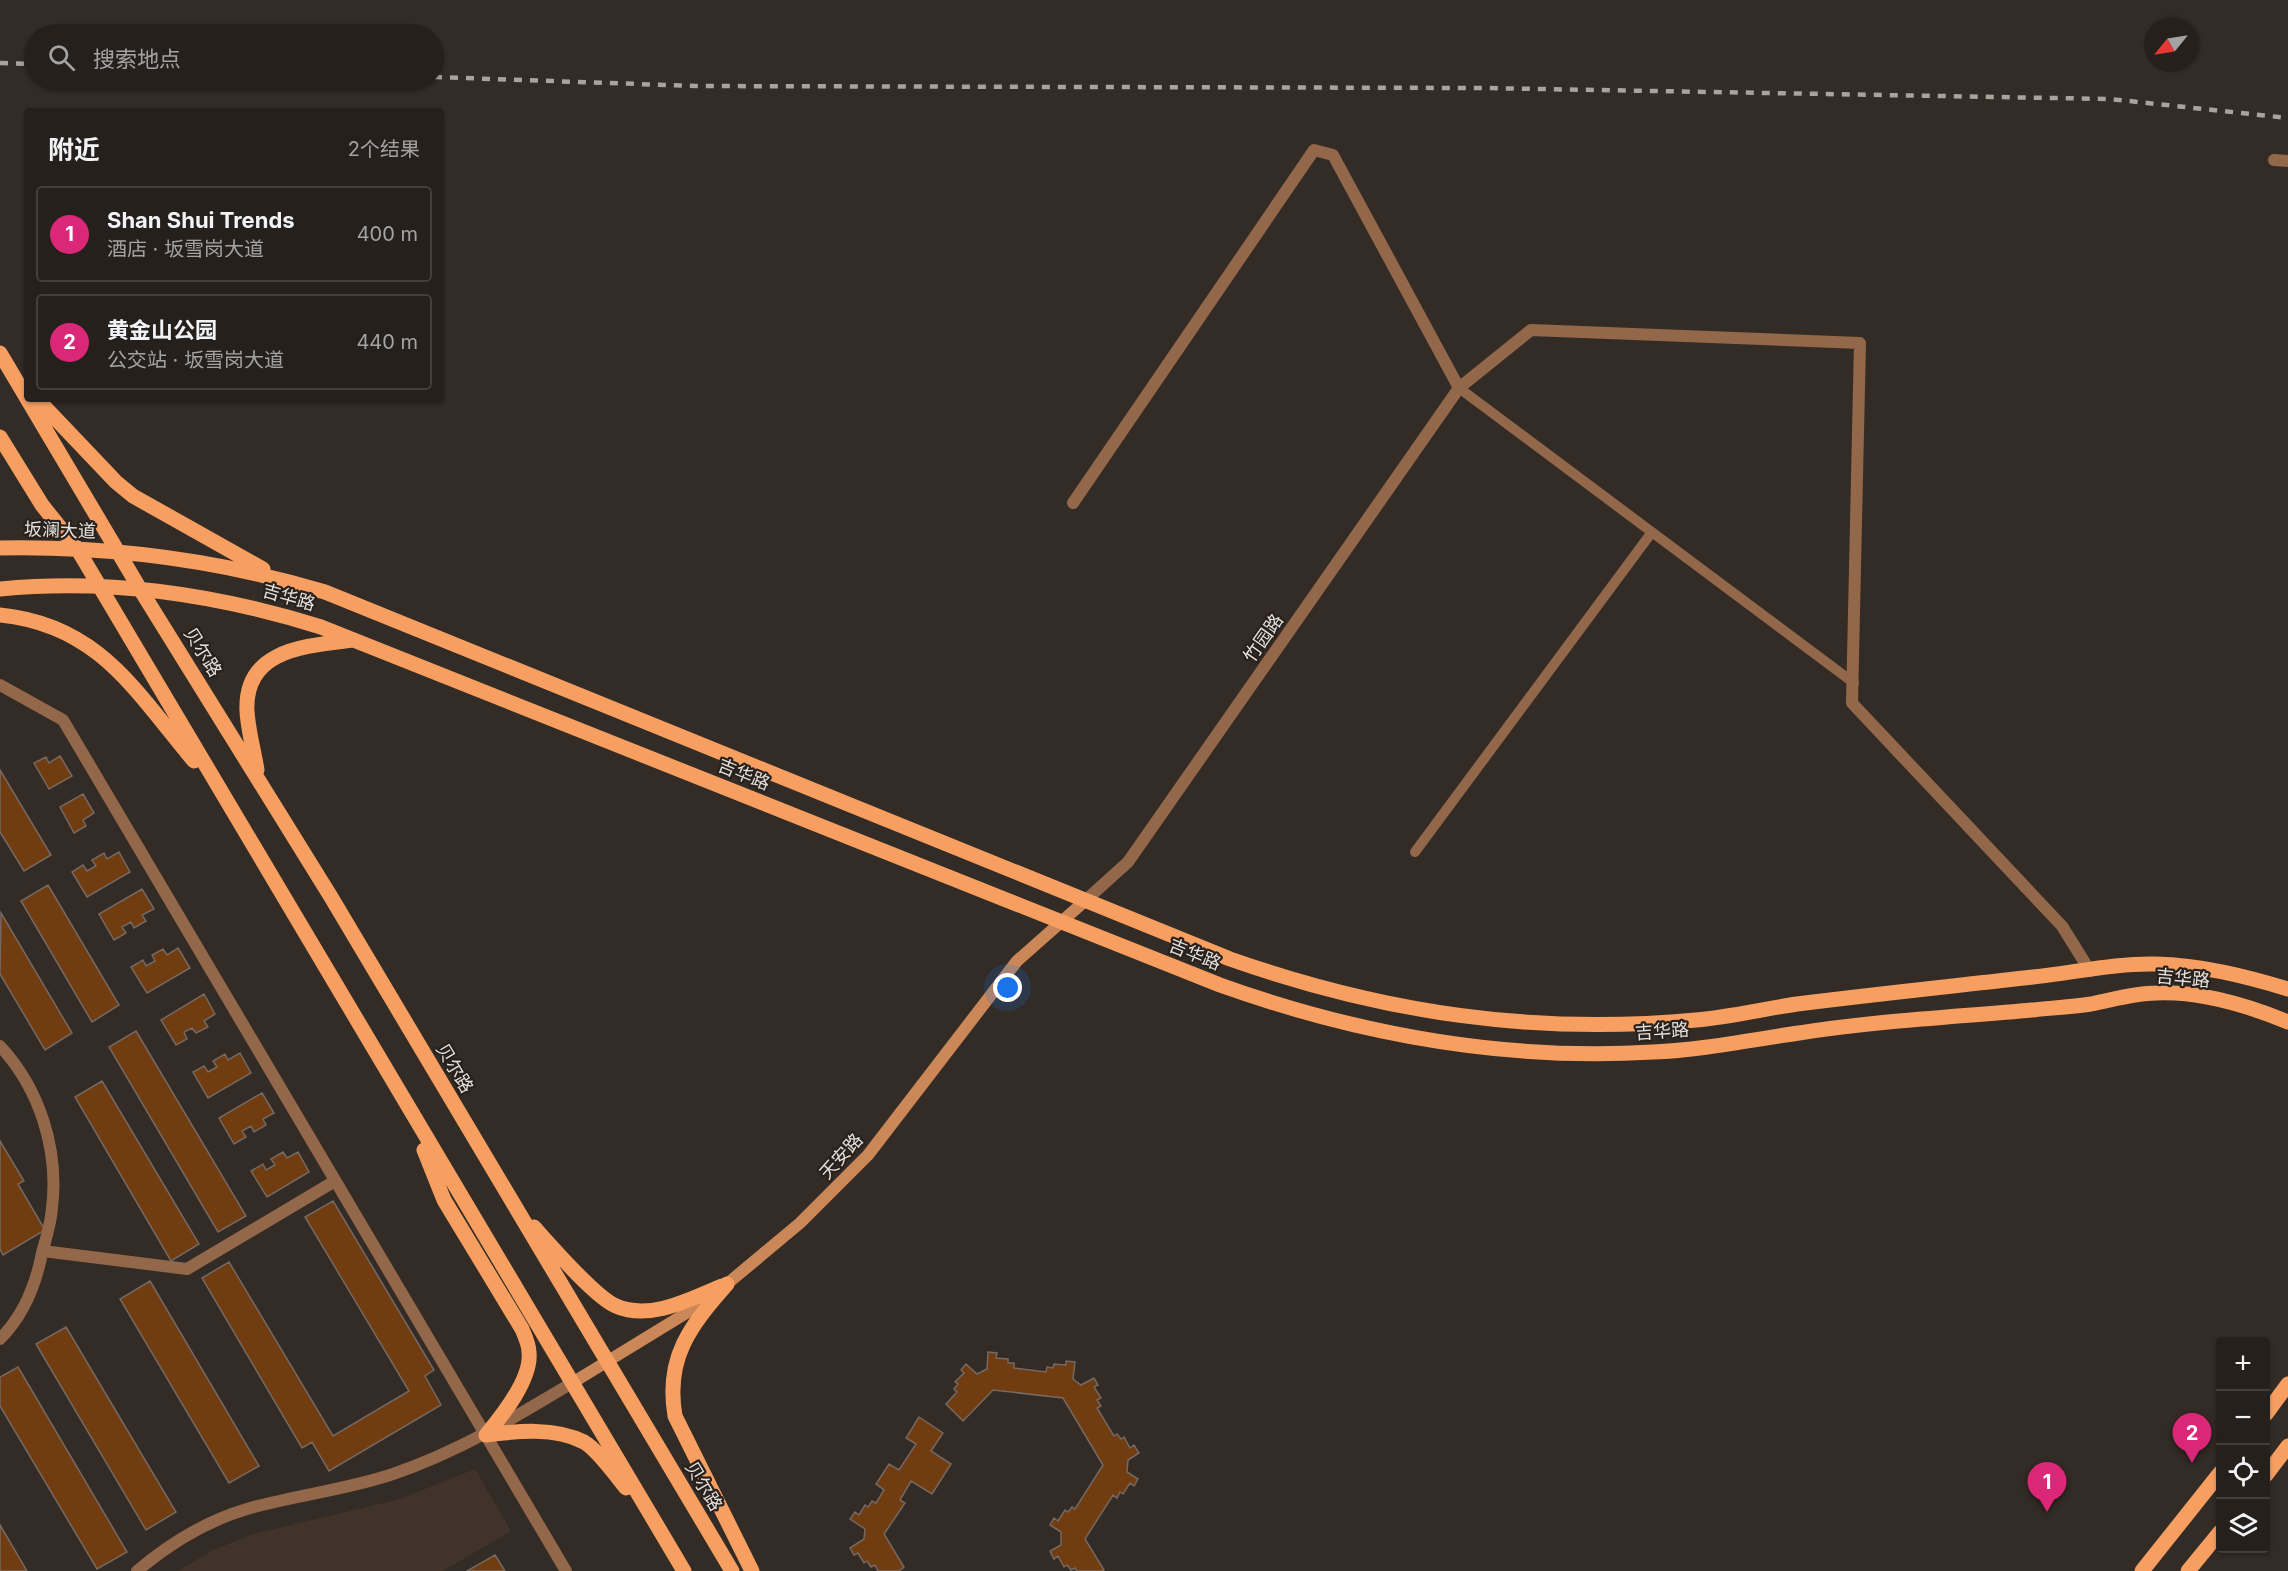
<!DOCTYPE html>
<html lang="zh">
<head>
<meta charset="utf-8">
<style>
	:root { --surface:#26201c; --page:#322d29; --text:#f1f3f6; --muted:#a4a3a3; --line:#423e3b; --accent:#db2777 }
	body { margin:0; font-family:Inter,"Noto Sans SC",sans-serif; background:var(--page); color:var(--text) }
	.controls { position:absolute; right:18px; bottom:18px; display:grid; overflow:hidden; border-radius:6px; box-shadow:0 2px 4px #0004 }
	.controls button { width:54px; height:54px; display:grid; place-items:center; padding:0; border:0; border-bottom:2px solid var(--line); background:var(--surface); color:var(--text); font:30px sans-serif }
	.compass { position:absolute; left:2144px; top:18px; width:54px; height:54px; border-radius:50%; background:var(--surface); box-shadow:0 2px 4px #0004; rotate:240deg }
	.you { position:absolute; left:1008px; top:988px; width:21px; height:21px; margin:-15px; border:4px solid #fff; border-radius:50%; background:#1a73e8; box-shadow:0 0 0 9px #1a73e833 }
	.badge { display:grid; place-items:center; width:39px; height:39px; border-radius:50%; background:var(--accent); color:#fff; font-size:20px; font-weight:700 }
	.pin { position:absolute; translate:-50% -50px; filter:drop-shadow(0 2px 3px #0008) }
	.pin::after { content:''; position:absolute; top:32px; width:21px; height:18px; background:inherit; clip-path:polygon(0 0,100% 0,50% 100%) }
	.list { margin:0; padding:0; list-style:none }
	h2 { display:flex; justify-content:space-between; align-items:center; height:78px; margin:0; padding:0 24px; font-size:26px }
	h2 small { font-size:20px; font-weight:400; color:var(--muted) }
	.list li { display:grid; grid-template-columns:39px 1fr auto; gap:18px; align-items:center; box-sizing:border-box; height:96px; margin:0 12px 12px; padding:0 12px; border:2px solid var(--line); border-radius:6px }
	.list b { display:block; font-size:22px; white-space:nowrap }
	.list p { margin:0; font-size:20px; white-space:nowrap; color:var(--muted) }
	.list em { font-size:20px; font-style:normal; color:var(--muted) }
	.icon { flex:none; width:33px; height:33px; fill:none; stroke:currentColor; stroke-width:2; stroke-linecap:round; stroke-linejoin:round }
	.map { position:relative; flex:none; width:2288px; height:1571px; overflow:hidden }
	.search { position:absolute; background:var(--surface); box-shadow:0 2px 4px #0004; left:24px; top:24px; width:420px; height:66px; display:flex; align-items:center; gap:15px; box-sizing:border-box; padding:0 21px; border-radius:33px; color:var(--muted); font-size:22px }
	.panel { position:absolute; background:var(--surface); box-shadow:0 2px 4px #0004; left:24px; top:108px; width:420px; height:294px; border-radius:6px }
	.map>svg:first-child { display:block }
	.built { fill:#41332a }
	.building { fill:#713c10; stroke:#746963; stroke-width:1.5 }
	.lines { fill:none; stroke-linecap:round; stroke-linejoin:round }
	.lane { stroke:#92674a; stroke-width:10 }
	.street { stroke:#92674a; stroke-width:12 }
	.secondary { stroke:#cb8758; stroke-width:12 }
	.primary { stroke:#f79f61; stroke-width:15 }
	.rail { stroke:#a9a39e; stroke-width:4.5; stroke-dasharray:8 8; stroke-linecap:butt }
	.labels { text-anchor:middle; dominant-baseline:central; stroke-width:4.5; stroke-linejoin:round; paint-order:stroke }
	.street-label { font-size:18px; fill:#e7e1dd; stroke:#29211b }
</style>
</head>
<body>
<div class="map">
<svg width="2288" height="1571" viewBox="0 0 2288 1571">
	<rect width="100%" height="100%" fill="#332b25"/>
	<path class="built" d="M475 1469 511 1531 443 1571H178L213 1550 253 1534 400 1499Z"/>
	<path class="building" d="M60 756 72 776 49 789 34 763 46 757 49 763Z
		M0 770 51 855 24 871 0 832Z
		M83 794 94 813 83 820 86 826 74 833 60 807Z
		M119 852 130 872 87 897 72 872 83 865 87 871 96 866 92 860 104 853 107 859Z
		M48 885 119 1005 92 1022 21 901Z
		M142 889 154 909 142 915 146 921 134 928 131 922 122 927 126 933 114 940 99 914Z
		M1 913 72 1033 45 1050 0 974Z
		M178 948 190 968 147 993 131 967 143 960 146 966 155 961 152 955 163 949 167 955Z
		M204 994 215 1014 204 1021 208 1027 196 1033 192 1028 184 1032 187 1039 176 1045 161 1020Z
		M136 1031 246 1216 218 1232 109 1047Z
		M240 1053 251 1073 208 1098 193 1072 204 1066 208 1072 217 1067 213 1061 225 1054 228 1060Z
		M102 1081 199 1244 171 1261 75 1097Z
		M262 1093 274 1113 263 1119 266 1125 254 1132 251 1126 242 1131 246 1137 234 1144 219 1118Z
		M0 1141 24 1181 18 1184 45 1230 3 1255 0 1249Z
		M283 1152 287 1158 298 1152 309 1172 267 1197 251 1171 263 1164 266 1170 275 1165 271 1159Z
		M333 1201 434 1370 425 1376 441 1405 329 1471 312 1442 302 1448 202 1278 229 1262 333 1436 409 1391 305 1217Z
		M150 1281 259 1466 229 1483 120 1299Z
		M66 1327 176 1512 146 1530 36 1344Z
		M988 1352 997 1353 996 1358 1008 1359V1363H1014V1368L1046 1372 1047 1367 1053 1368 1054 1364 1066 1365V1361L1075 1362 1073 1379 1081 1385 1094 1378 1098 1385 1094 1387 1101 1398 1097 1400 1101 1406 1097 1408 1114 1436 1117 1434 1121 1439 1124 1437 1130 1448 1134 1445 1139 1453 1128 1460 1127 1472 1138 1479 1134 1486 1130 1483 1123 1494 1120 1492 1117 1498 1113 1495 1085 1539 1104 1570 1102 1571H1077L1075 1568 1071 1570 1067 1565 1064 1567 1058 1556 1054 1559 1050 1551 1061 1545V1532L1050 1525 1054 1518 1058 1521 1065 1510 1068 1512 1072 1507 1075 1509 1103 1465 1063 1398 993 1390 963 1421 946 1404 957 1392 954 1389 958 1384 955 1382 964 1373 961 1370 966 1364 977 1374 987 1369Z
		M18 1367 127 1552 97 1569 0 1406V1377Z
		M919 1417 943 1433 931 1451 951 1464 932 1494 911 1481 900 1500 905 1503 884 1534 904 1567 899 1571H878L875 1565 871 1567 867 1561 864 1563 858 1553 854 1555 850 1548 864 1539 865 1529 850 1519 855 1512 859 1515 865 1505 868 1507 872 1501 876 1503 884 1490 876 1484 889 1464 899 1470 916 1444 906 1438Z
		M0 1525 27 1571H0Z
		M495 1555 505 1571H467Z"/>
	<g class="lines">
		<path class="lane" d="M1459 388 1854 683
			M1415 852 1652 532"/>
		<path class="street" d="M2274 160 2288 161
			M1073 503 1314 150 1333 155 1459 388
			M0 685 63 720 566 1571
			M1086 900 1128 862 1459 388 1531 330 1860 343 1852 703 2062 926 2090 971
			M0 1046C40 1089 59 1150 52 1208 51 1224 46 1238 42 1253 36 1284 23 1316 0 1339
			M43 1251 187 1269 335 1181
			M137 1571C169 1544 206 1521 247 1509 295 1495 346 1490 393 1474 458 1452 514 1418 572 1383"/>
		<path class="secondary" d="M572 1383 688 1312 727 1284 800 1223 868 1155 1017 961 1086 900"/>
		<path class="primary" d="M0 353 140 589 331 897 732 1571
			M37 399 116 482 133 496 263 569
			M0 437 42 505 78 550 684 1571
			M0 548C111 546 219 560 325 592L1230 959C1384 1013 1533 1035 1696 1020 1730 1017 1763 1009 1797 1004 1876 994 1954 986 2033 977 2073 973 2115 963 2156 964 2201 965 2245 976 2288 989
			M0 589C110 578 216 594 321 627L1220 985C1360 1035 1504 1061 1653 1052 1702 1050 1750 1040 1799 1033 1875 1021 1954 1017 2032 1010 2051 1008 2072 1007 2091 1004 2112 1000 2135 993 2156 993 2199 991 2249 1006 2288 1022
			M0 615C99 625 135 691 194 761
			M257 770C254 751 248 730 247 711 244 648 308 646 353 640
			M424 1150 444 1200 522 1329C525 1336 529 1345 529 1352 532 1379 502 1416 486 1435
			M534 1227C551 1246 595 1297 616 1306 650 1321 691 1299 722 1286
			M727 1284C690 1326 665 1358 675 1416L752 1571
			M2266 1414 2288 1384
			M486 1435C517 1431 555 1427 584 1442 598 1450 616 1476 626 1488
			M2266 1475 2288 1446
			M2142 1571 2220 1473
			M2188 1571 2220 1532"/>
		<path class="rail" d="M0 63 34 64
			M434 77 696 86 1483 88 2110 99 2288 118"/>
	</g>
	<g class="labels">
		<g class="street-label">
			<text transform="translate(60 530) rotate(2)">坂澜大道</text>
			<text transform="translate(289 597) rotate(16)">吉华路</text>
			<text transform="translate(1263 638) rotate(-55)">竹园路</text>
			<text transform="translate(203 652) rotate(58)">贝尔路</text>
			<text transform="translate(744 774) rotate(22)">吉华路</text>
			<text transform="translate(1195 954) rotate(22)">吉华路</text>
			<text transform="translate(2183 978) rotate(5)">吉华路</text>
			<text transform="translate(1662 1031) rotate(-4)">吉华路</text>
			<text transform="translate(455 1068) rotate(59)">贝尔路</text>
			<text transform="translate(841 1156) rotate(-48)">天安路</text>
			<text transform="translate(704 1486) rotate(59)">贝尔路</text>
		</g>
	</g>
</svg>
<div class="controls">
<button>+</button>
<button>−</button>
<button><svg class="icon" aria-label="locate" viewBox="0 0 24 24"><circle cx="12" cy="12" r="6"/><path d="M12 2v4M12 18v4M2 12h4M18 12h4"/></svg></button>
<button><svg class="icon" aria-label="layers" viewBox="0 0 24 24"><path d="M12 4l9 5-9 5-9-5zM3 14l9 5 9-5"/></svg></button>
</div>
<svg class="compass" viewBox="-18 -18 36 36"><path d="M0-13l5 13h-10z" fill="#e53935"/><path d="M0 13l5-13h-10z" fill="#a4a3a3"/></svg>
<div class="you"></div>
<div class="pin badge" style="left:2047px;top:1512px">1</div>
<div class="pin badge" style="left:2192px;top:1463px">2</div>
<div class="search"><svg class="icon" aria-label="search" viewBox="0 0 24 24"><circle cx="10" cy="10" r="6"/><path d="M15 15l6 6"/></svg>搜索地点</div>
<section class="panel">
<h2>附近<small>2个结果</small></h2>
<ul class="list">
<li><span class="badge">1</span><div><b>Shan Shui Trends</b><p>酒店 · 坂雪岗大道</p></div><em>400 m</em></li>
<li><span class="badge">2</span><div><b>黄金山公园</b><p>公交站 · 坂雪岗大道</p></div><em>440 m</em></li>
</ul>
</section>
</div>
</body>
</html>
